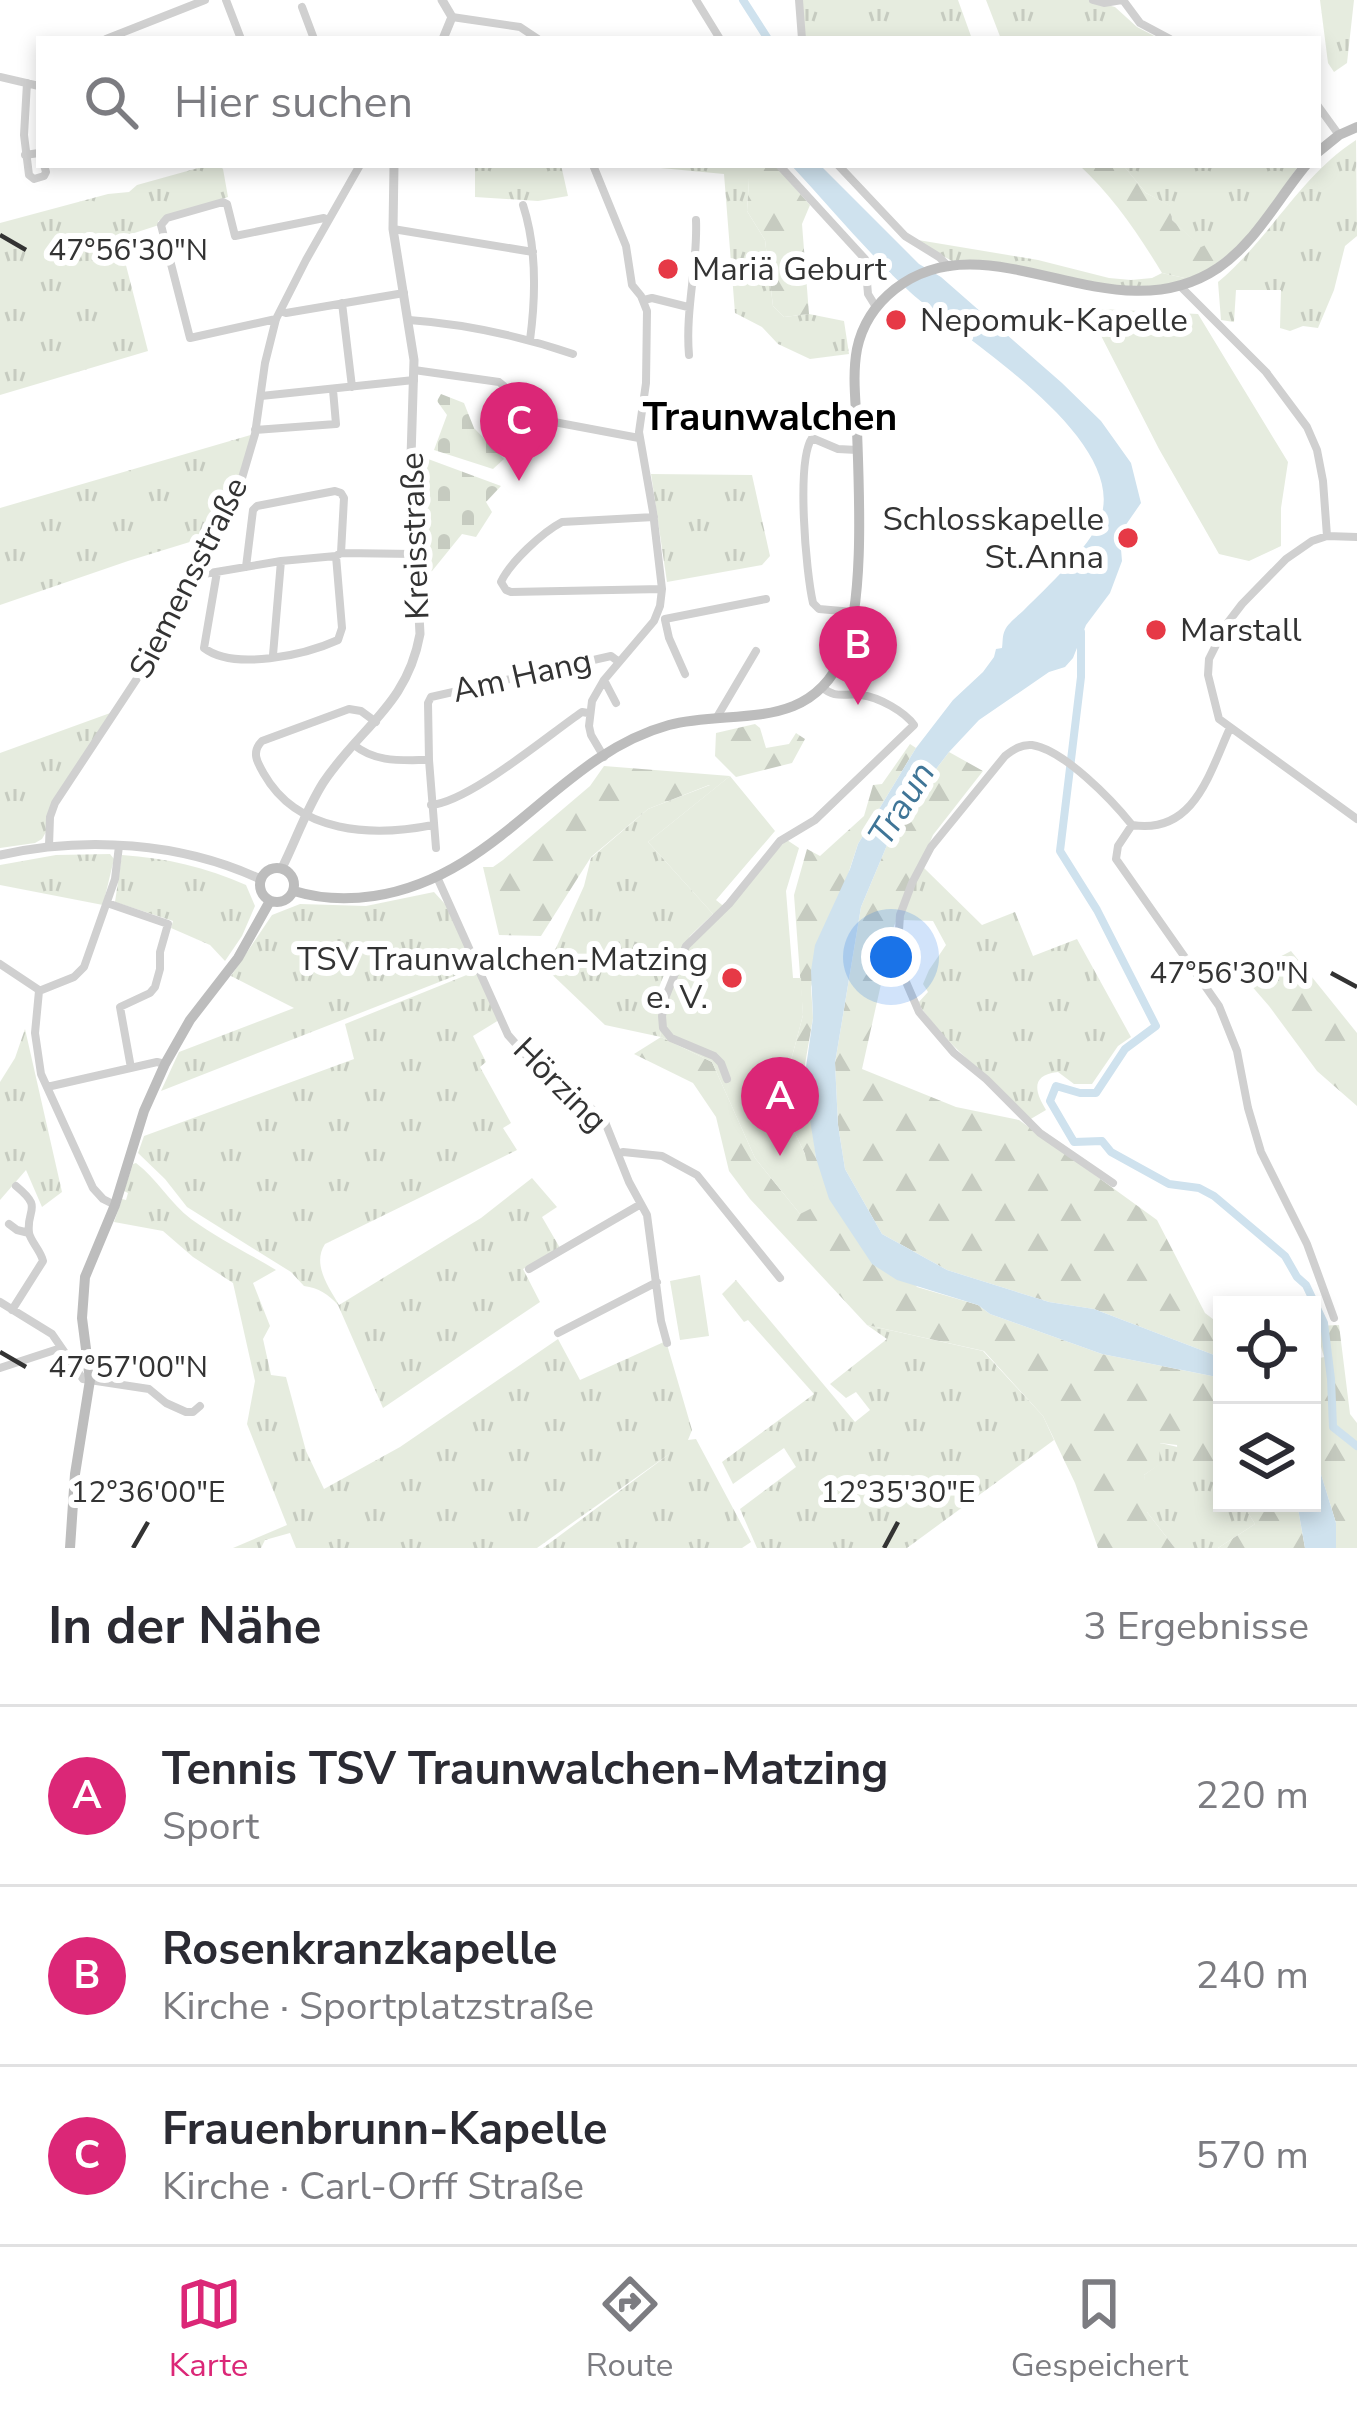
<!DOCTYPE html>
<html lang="de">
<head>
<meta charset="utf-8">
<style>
	:root { --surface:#fff; --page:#f7f7f7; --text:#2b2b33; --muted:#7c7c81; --line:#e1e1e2; --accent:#db2777 }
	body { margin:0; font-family:"Nunito Sans",sans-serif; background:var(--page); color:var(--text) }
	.controls { position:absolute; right:36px; bottom:36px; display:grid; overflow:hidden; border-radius:0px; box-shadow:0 6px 18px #0003 }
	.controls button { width:108px; height:108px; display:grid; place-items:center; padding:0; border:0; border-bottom:3px solid var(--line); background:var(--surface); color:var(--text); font:60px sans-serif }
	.you { position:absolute; left:891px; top:957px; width:42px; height:42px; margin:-30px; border:9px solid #fff; border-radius:50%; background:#1a73e8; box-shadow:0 0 0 18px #1a73e833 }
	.badge { display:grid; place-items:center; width:78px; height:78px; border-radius:50%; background:var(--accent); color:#fff; font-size:39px; font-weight:700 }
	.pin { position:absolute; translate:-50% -99px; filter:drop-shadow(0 3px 6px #0008) }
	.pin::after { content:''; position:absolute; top:63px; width:42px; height:36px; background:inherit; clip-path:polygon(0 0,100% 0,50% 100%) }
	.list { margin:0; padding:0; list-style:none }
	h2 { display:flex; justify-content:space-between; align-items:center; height:156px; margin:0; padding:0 48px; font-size:51px }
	h2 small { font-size:39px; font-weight:400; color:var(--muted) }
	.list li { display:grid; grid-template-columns:78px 1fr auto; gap:36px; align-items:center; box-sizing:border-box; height:180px; padding:0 48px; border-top:3px solid var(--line) }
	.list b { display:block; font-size:45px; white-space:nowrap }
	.list p { margin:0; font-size:39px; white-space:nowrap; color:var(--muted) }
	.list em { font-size:39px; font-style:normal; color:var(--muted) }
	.icon { flex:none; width:66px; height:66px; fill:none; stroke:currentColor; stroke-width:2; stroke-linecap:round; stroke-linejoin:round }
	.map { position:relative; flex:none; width:1357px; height:1548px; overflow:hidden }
	.search { position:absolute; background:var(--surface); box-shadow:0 6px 18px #0003; left:36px; right:36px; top:36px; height:132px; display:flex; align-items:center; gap:30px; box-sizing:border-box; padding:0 42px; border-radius:0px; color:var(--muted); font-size:45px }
	.sheet { height:696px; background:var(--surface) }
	nav { display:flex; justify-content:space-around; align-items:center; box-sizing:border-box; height:168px; border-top:3px solid var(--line); background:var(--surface); font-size:33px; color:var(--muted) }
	nav a { display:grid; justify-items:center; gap:6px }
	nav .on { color:var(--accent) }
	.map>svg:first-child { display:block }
	.grass { fill:url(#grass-tufts) }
	.forest { fill:url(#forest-firs) }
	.cemetery { fill:url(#cemetery-stones) }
	.garden { fill:#e6ecdf }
	.water { fill:#cfe2ee }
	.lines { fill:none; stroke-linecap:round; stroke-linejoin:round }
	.canal { stroke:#cfe2ee; stroke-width:8 }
	.minor { stroke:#d0d0d0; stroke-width:8 }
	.tertiary { stroke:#d0d0d0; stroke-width:9 }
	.secondary { stroke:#bdbdbd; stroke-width:10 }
	.ticks { fill:none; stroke:#333; stroke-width:4.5 }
	.poi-dot { fill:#e63946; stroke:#fff; stroke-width:4.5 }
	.labels { text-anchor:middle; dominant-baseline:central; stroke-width:12; stroke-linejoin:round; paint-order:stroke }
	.poi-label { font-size:33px; fill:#333; stroke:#fff; text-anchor:start }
	.street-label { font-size:33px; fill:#333; stroke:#fff }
	.water-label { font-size:36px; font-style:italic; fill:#3f7597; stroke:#fff }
	.quarter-label { font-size:39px; font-weight:bold; fill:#000; stroke:#fff }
	.ticks-label { font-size:30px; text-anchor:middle; fill:#333; stroke:#fff; stroke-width:12; stroke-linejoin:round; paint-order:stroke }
</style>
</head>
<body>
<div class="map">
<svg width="1357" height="1548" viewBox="0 0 1357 1548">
	<defs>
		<pattern id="grass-tufts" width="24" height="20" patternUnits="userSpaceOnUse" patternTransform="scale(3)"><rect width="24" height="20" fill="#e6ecdf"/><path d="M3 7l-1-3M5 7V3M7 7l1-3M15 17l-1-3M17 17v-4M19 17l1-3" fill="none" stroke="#c6cbc0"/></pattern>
		<pattern id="forest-firs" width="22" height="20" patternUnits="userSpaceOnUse" patternTransform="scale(3)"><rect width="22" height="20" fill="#e6ecdf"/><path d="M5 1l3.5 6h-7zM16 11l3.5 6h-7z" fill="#c6cbc0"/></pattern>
		<pattern id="cemetery-stones" width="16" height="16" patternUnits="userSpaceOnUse" patternTransform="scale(3)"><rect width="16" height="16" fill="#e6ecdf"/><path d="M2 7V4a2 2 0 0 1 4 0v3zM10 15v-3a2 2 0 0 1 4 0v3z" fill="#c6cbc0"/></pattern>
	</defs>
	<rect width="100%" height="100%" fill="#fff"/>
	<path class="grass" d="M802 0H958L972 39H804Z
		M986 0H1089L1115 7 1137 27 1160 39H1001Z
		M1320 0H1354L1347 63 1334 72 1328 63Z
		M1356 140 1357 236 1345 246 1334 290 1318 328 1303 326 1290 331 1280 328 1281 290H1236L1234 322 1221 320 1218 282C1269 240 1299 177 1356 140Z
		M209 165H219L223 169 228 197 158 221 159 225 119 238 148 351 0 395V223L108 194 129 192 137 185Z
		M473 165H561L568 196 538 201 475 197V166Z
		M629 165H743L749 180 747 211 765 240 773 306 784 317 809 314 844 321 849 354 810 359 778 344 762 327 735 313 724 174Z
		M1123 165H1299L1256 226 1235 249 1201 248 1172 220 1170 206 1146 193Z
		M912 239 1038 260 1109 278 1131 280 1152 278 1162 273 1189 279C1133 301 1033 272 973 261H952Z
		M254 434 245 467 206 537 128 561 0 605V508Z
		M651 474 752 475 770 556 762 565 667 582Z
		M113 712 55 797 46 832 42 839 35 843 0 848V753Z
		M710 785H719L648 842 713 914 690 936 680 954 673 952 656 995 663 998 659 1025 661 1037 605 1025 543 966 556 948 584 886 591 858 648 809Z
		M110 854 114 859 103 905 0 885V865L56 855Z
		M122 855C166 858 206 867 246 885L255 906 242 936 225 961 210 945 171 928 173 921 115 902Z
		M923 867 982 925 1015 912 1033 956 1077 939 1131 1037 1118 1046 1092 1084H1074L1058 1072C1030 1075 1035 1092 1046 1110L1029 1120C993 1078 949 1050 918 1003L928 992 923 984 929 970 946 945 933 921 901 920 902 911Z
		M434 892 445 904H449L475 968 161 1091 179 1052 294 1008 231 976 272 915 300 904 366 906Z
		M479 970 499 1020 473 1036 486 1062 480 1067 511 1123 503 1128 517 1150 325 1244C312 1264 328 1286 339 1305L481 1218 532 1178 557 1207 542 1217 560 1248 523 1269 540 1302 383 1408 338 1305C328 1294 319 1288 304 1286L291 1272 187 1207 165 1179 138 1153 144 1136 354 1059 345 1024Z
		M25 1029 62 1192 42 1207 26 1170 0 1200V1082L15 1058Z
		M136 1163C157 1179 170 1203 191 1219 217 1238 248 1253 276 1270L253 1283 270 1326 263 1339 271 1375 286 1377 306 1451 324 1489 400 1447 558 1339 580 1380 666 1341 692 1430 688 1440 696 1439 751 1542 742 1548H543L672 1452 537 1548H296L290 1533 265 1540 261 1548H233L287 1525 247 1424 255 1381 233 1283 193 1257 163 1231 114 1222 122 1199 126 1200 128 1193 124 1191 133 1164Z
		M736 1280 855 1422 870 1410 856 1392 846 1398 830 1384 887 1339 867 1325 983 1351 1043 1416 1054 1440 907 1548H757L740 1509 796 1467 784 1448 733 1484 722 1462 814 1394 748 1320 744 1322 722 1294Z
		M1159 1443C1174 1445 1217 1457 1222 1472 1224 1480 1222 1494 1222 1503H1242L1255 1524 1218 1548H1175L1147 1512 1144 1475 1158 1465Z"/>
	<path class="forest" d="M732 165H775L810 205 802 224 809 314 784 317 773 306 765 240 747 211 749 180Z
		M1079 165H1123L1146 193 1171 206 1172 220 1201 247 1223 237 1235 249 1209 269 1189 279 1162 273C1139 235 1112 195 1079 165Z
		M755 724 760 728 766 748 789 744 796 733 805 739 792 763 736 777 715 756 716 733Z
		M910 744 916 748 858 844 811 987 813 1018 805 1064 816 1158 917 1287 978 1305 990 1314 1102 1354 1222 1378V1472L1217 1465 1208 1480 1179 1478 1177 1445 1160 1443 1159 1465 1144 1475 1145 1480 1155 1481 1159 1491 1147 1498V1512L1175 1548H1098L1075 1483 1043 1416 984 1351 867 1325 750 1199 729 1171 716 1117 693 1083 634 1054 661 1037 712 1062 755 1158 800 1214 805 1154 787 1117 784 1087 803 1015 794 895 807 849 820 856 864 816 873 785 882 784Z
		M949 752 983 771 933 835 894 926 862 1069 956 1107 1019 1120 1157 1220 1205 1313 1222 1326V1358L1094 1309 1049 1302 947 1270 882 1234 845 1169 838 1125 835 1063 861 907 898 819Z
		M604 766 730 776 719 785H709L648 809 591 857 541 936 499 935 483 867H493L503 860 590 786Z
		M1291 951 1357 1033V1106L1317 1071 1269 1006 1243 976Z
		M1339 1325 1350 1414 1357 1423V1548H1336V1523L1312 1445V1360L1324 1357 1315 1326Z
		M1242 1503H1297L1305 1548H1218L1255 1524Z"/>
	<path class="cemetery" d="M441 394 464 403 474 428 504 459 493 469 434 450 447 415 437 401Z
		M420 456 501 486 486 502 492 512 476 537 462 534 424 581 422 579 416 458Z"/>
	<path class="garden" d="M1101 309 1198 314 1288 462 1281 508V546L1249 561 1219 554 1159 449 1093 320Z
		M730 776 775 831 716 900 727 909 772 854 787 840 799 848 786 891 793 978H801L803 1015 784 1087 787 1117 805 1154 818 1205 800 1214 755 1158 712 1062 661 1037 659 1025 684 945 713 914 648 842Z
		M700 1275 709 1336 680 1340 670 1281Z"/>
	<path class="water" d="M791 165H820L919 264 941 277 1062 383 1101 421 1131 463 1141 503 1123 529 1120 537 1122 561 1110 593 1086 625 1073 658 1065 667 1049 672 979 720 949 752 898 819 861 907 835 1063 838 1125 845 1169 882 1234 947 1270 1049 1302 1094 1309 1222 1358V1378L1102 1354 990 1314 978 1305 897 1280 872 1264 829 1199 816 1158 804 1081 813 1018 811 971 815 945 850 869 858 844 916 748 953 700 983 672 994 657 996 649 1002 648C1003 642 1002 636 1005 630 1008 623 1018 616 1024 610 1045 589 1090 547 1100 520 1131 438 961 338 910 292 868 253 830 207 791 165Z
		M1312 1445 1336 1523V1548H1305L1297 1503H1312Z"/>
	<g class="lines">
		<path class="canal" d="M743 0 768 39
			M1081 632V677L1060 851 1097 910 1156 1026 1125 1049 1096 1093H1080L1056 1086 1050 1101 1074 1142 1102 1141 1111 1152 1169 1184 1199 1188 1214 1196 1285 1256 1297 1277 1306 1285 1324 1323 1331 1379 1333 1427 1357 1446"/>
		<path class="minor" d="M226 0 241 39
			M696 0 720 39
			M799 0 802 39
			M1093 0 1104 3 1122 0
			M1123 0 1140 23 1170 39
			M302 7 314 39
			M452 17 520 27 538 39
			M106 39 205 0
			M0 77 39 86
			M27 83 24 135 29 175 34 179 44 176 46 172 44 165
			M1318 106 1339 135
			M25 155 39 153
			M593 165 626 246 632 285 641 296 647 311 646 383 639 432 653 512 662 589 660 606 654 621 604 680 592 701 589 726 591 735 604 757
			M779 165 865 259 868 294 876 307
			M838 165 905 236 939 257 949 267
			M523 205C537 248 536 295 530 340
			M393 229 533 252
			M1180 286 1266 372 1307 427 1317 450 1323 481 1327 536
			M644 300 652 298 688 307
			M342 303 352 387
			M280 311 286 313 404 293
			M276 319 190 338 161 225 167 218 223 202 227 204 235 236 324 218 328 220
			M409 320C466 324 520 336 573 354
			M689 355C685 309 698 266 696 220
			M414 370 499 382 504 386 501 402 505 408 554 422 639 438
			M261 396 414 380
			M255 430 336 424 333 390
			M654 517 562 522C543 532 510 562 501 582L506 590 511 592 662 589
			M1357 537 1327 536 1312 541 1286 559 1242 604 1226 625 1209 659 1208 675 1219 719 1357 819
			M246 567 253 510 257 506 335 491 341 493 344 498 341 553
			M217 572 204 648C234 671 305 655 338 640L342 628 336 556
			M204 574 281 561 336 556 341 553 415 554
			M853 612 819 609 813 603C806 573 796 461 812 438L838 449 857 450
			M665 619 766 599
			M665 620 669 638 685 674
			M273 655 281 561
			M604 680 616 703
			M717 717 756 651
			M376 722 361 711 349 709 262 741C251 752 257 762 264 774 298 834 373 837 433 825
			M354 745C376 763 402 760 429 760
			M431 805C469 802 547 736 582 712L588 713
			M1132 825 1118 846 1116 859 1219 1006 1237 1051 1248 1108 1261 1152 1307 1244 1334 1318
			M49 846 50 817 55 803 144 668 189 574 242 478 255 434 265 363 276 319 306 260 360 165
			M436 848 429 760 428 703 431 697 611 656 619 662
			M437 877 508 1035 537 1068 587 1104 605 1122 629 1182 647 1215 661 1321 667 1343
			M107 903 168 924 160 952V969L155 987 150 993 120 1007 131 1068
			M0 964 39 990
			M727 1079 721 1063 714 1056 671 1038 663 1028 662 1016 666 996 686 946 729 904 780 841 815 820 914 725C905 712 879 697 861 695 844 693 835 699 822 687
			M47 1087 157 1062 165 1064
			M618 1154 623 1152 662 1156 697 1175 780 1278
			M1113 1183 1040 1133 986 1079 954 1053 919 1012 897 961 900 915 912 883 931 847 1005 756C1013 750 1021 744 1032 745 1064 750 1112 800 1132 825 1194 835 1209 774 1230 728
			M115 1205 103 1199 93 1188 41 1074 35 1033 39 991 74 977 84 967 115 879 119 846
			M9 1224 17 1230 29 1233
			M529 1269 641 1204
			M0 1302 52 1334 83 1379 149 1389 166 1403 186 1412H193L200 1406
			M12 1310 43 1261C41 1251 31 1242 29 1233 26 1208 44 1209 16 1186
			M558 1333 657 1282
			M0 1368 61 1348"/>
		<path class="tertiary" d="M442 0 452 17 443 39
			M0 855C85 836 181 842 260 879
			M282 868C296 840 306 810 323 783 360 727 407 706 420 634L411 457 414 360 393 229 394 165"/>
		<path class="secondary" d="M1318 152 1339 135 1357 127
			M260 885a17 17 0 1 1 34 0a17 17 0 1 1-34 0Z
			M294 891C320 899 347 900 374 896 500 877 556 756 669 725 733 708 809 734 843 655 865 602 859 490 857 430 856 403 852 376 857 349 862 325 876 304 895 289 989 215 1112 339 1218 268 1256 242 1277 200 1306 165
			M70 1548 75 1474 90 1380 82 1318 85 1277 115 1205 144 1111 165 1064 190 1020 238 958 270 901"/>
	</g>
	<path class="ticks" d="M0 235 26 250M1331 973 1357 987M0 1352 26 1367M133 1548 148 1522M884 1548 898 1522"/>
	<g class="poi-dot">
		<circle cx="668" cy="269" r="12"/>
		<circle cx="896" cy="320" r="12"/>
		<circle cx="1128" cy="538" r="12"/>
		<circle cx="1156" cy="630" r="12"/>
		<circle cx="732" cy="978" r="12"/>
	</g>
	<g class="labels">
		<g class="poi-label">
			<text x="692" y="269">Mariä Geburt</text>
			<text x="920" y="320">Nepomuk-Kapelle</text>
			<text x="1104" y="519" text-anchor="end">Schlosskapelle<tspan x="1104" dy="38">St.Anna</tspan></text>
			<text x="1180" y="630">Marstall</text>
			<text x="708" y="959" text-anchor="end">TSV Traunwalchen-Matzing<tspan x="708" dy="38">e. V.</tspan></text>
		</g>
		<g class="street-label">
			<text transform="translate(415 536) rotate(-92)">Kreisstraße</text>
			<text transform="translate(189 578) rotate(-63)">Siemensstraße</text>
			<text transform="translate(522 676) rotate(-13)">Am Hang</text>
			<text transform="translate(560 1085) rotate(45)">Hörzing</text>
		</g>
		<g class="water-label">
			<text transform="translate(902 804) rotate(-58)">Traun</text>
		</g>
		<g class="quarter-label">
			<text x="770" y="417">Traunwalchen</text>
		</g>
	</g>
	<g class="ticks-label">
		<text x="128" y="260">47°56'30"N</text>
		<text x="1229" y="983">47°56'30"N</text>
		<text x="128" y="1377">47°57'00"N</text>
		<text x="148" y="1502">12°36'00"E</text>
		<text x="898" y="1502">12°35'30"E</text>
	</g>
</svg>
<div class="controls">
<button><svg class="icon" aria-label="locate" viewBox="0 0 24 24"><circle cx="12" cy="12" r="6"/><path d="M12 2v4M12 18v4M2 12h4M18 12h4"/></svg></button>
<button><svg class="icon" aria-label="layers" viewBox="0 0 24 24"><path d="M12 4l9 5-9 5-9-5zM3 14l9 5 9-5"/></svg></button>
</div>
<div class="you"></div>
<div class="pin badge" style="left:780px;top:1156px">A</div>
<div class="pin badge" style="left:858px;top:705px">B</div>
<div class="pin badge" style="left:519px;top:481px">C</div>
<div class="search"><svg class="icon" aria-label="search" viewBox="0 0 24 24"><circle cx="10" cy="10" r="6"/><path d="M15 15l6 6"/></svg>Hier suchen</div>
</div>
<section class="sheet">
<h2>In der Nähe<small>3 Ergebnisse</small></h2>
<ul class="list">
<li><span class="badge">A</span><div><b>Tennis TSV Traunwalchen-Matzing</b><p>Sport</p></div><em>220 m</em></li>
<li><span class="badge">B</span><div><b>Rosenkranzkapelle</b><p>Kirche · Sportplatzstraße</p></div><em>240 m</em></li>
<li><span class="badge">C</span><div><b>Frauenbrunn-Kapelle</b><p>Kirche · Carl-Orff Straße</p></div><em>570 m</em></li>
</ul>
</section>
<nav>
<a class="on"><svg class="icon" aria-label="map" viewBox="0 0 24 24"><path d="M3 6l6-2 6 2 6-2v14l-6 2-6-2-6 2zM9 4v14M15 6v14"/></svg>Karte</a>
<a><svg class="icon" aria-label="directions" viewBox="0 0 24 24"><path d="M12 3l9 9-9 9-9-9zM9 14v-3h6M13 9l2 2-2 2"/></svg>Route</a>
<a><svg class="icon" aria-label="saved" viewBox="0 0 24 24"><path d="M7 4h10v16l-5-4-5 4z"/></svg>Gespeichert</a>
</nav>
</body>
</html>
